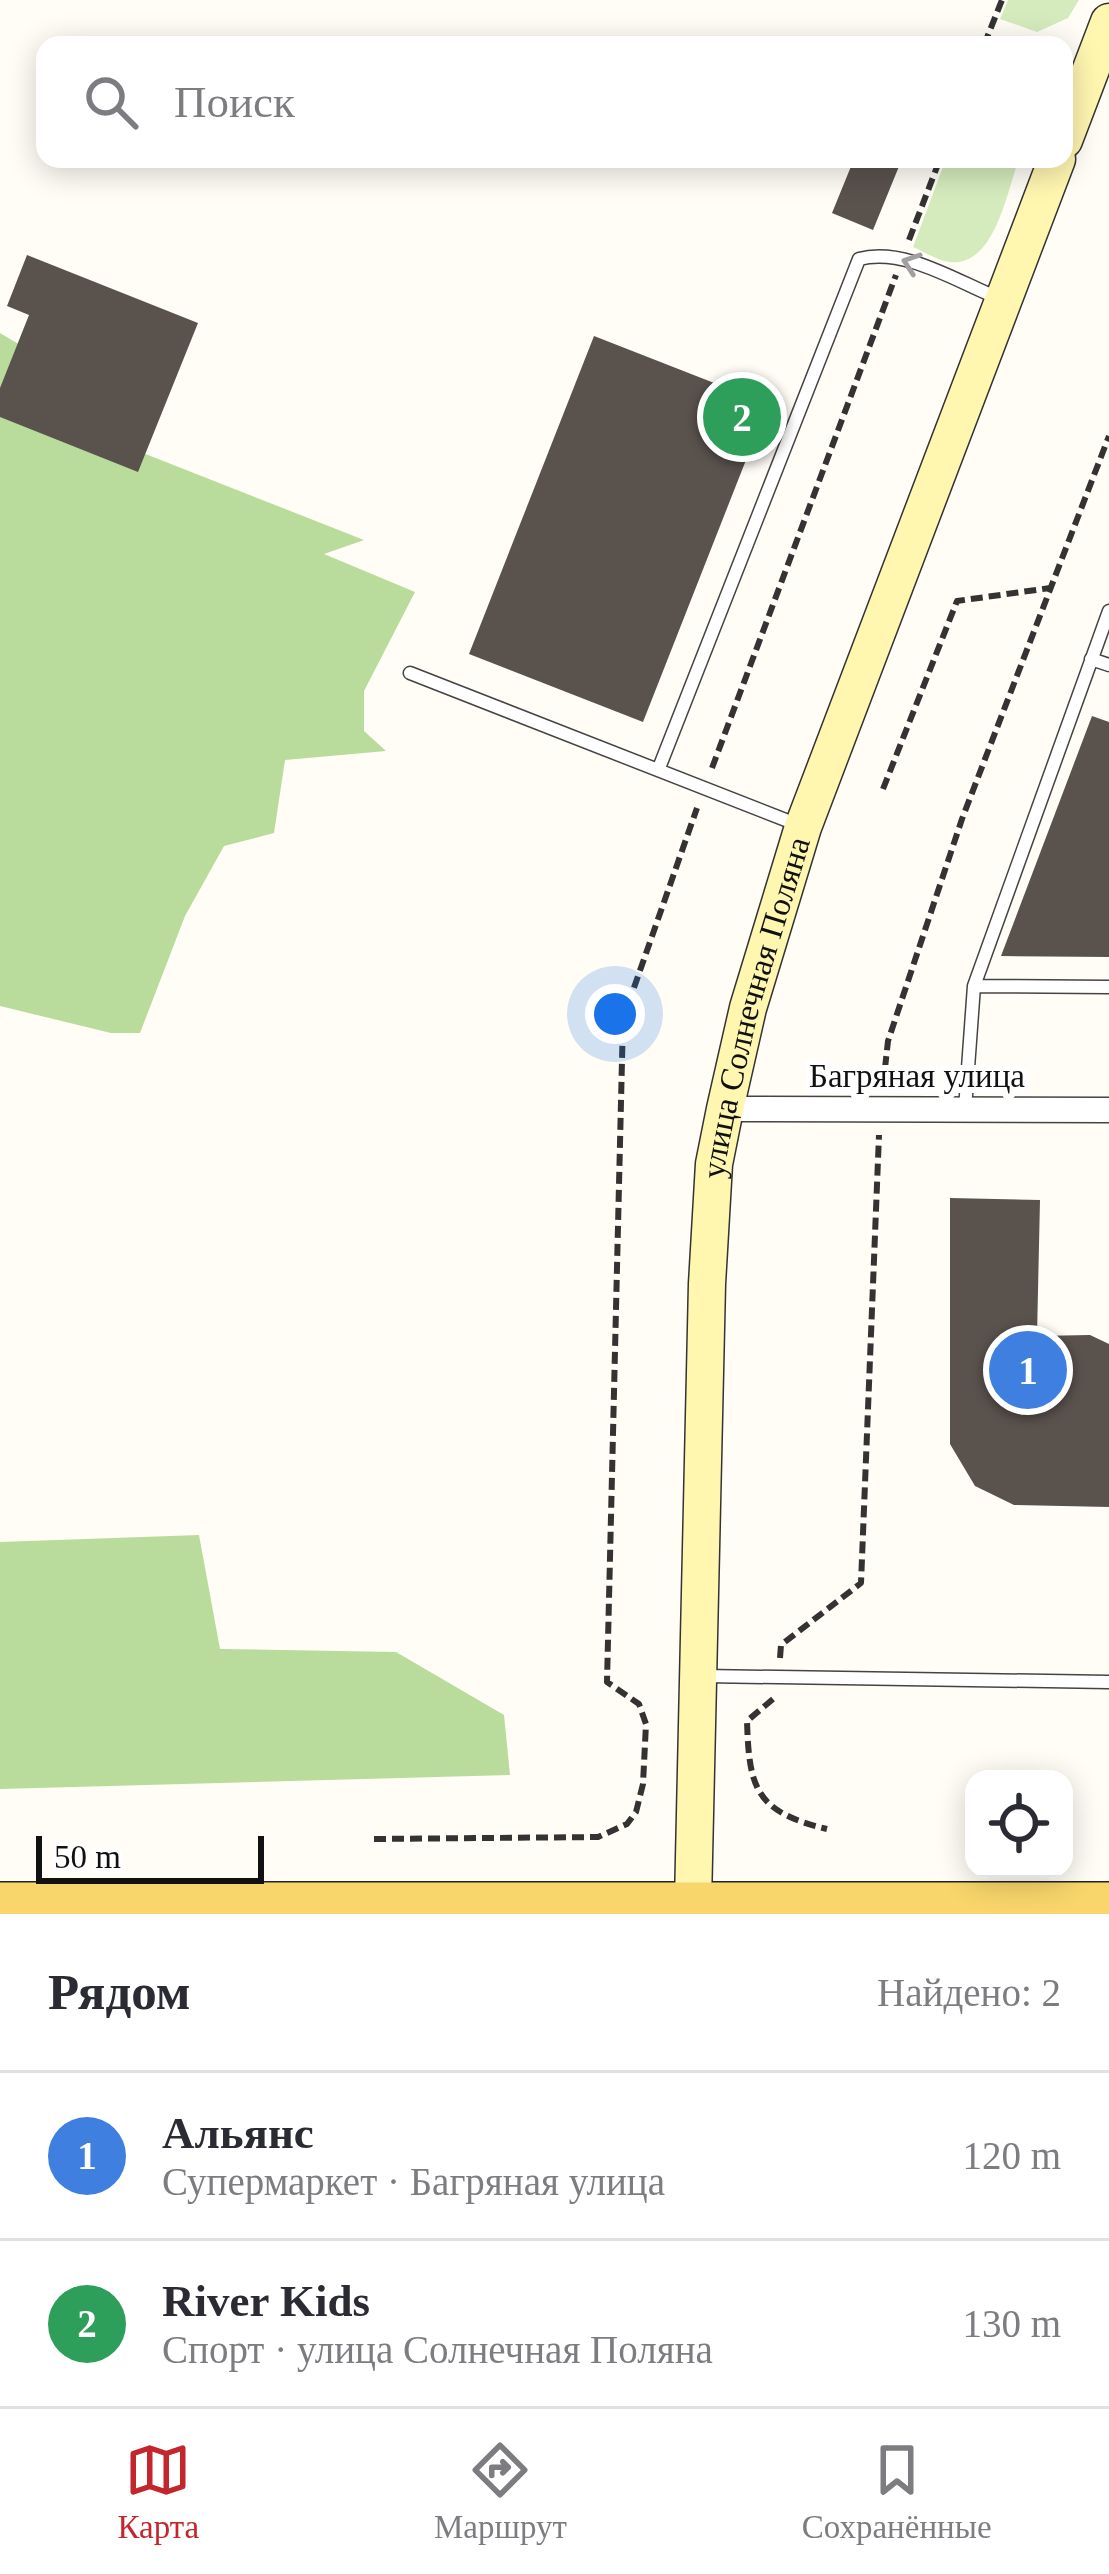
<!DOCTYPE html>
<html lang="ru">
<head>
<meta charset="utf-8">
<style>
	:root { --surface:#fff; --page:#f7f7f7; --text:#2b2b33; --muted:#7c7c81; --line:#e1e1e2; --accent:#c4262e }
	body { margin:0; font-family:"Times New Roman",serif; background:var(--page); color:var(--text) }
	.controls { position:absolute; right:36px; bottom:36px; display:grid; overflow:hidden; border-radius:24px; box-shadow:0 6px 30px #0003 }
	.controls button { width:108px; height:108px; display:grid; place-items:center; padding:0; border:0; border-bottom:3px solid var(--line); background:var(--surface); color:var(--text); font:60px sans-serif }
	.scale { position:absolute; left:36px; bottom:30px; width:228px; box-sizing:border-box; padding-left:12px; border:6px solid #111; border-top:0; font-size:33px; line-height:42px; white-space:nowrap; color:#111; -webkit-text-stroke:9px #fff; paint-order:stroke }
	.you { position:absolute; left:615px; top:1014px; width:42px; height:42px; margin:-30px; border:9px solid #fff; border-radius:50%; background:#1a73e8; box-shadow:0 0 0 18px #1a73e833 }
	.badge { display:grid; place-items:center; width:78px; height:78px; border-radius:50%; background:var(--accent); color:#fff; font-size:39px; font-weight:700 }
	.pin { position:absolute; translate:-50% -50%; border:6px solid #fff; box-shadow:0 3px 12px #0006 }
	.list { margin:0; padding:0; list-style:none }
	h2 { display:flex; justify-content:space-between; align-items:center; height:156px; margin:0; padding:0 48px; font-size:51px }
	h2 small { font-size:39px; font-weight:400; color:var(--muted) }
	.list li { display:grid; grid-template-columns:78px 1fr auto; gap:36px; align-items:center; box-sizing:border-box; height:168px; padding:0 48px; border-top:3px solid var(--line) }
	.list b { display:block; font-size:45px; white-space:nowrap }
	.list p { margin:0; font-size:39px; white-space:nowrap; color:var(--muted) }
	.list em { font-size:39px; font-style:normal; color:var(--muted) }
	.icon { flex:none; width:66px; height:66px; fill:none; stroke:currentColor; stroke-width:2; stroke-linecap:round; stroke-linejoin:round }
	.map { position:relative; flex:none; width:1109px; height:1914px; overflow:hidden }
	.search { position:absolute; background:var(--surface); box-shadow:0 6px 30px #0003; left:36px; right:36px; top:36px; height:132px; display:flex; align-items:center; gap:30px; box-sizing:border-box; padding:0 42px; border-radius:24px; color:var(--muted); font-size:45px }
	.sheet { height:492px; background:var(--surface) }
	nav { display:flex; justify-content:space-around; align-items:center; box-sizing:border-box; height:168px; border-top:3px solid var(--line); background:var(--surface); font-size:33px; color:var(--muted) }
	nav a { display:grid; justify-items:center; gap:6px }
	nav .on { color:var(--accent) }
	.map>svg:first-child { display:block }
	.green { fill:#d5ebbd }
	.forest { fill:#b9dc9c }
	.building { fill:#5a524d }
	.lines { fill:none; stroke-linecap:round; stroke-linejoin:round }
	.lane-casing { stroke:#444; stroke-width:15 }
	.street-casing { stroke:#444; stroke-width:27 }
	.secondary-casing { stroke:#333; stroke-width:39 }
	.primary-casing { stroke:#222; stroke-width:42 }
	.path { stroke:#333; stroke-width:6; stroke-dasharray:12 6; stroke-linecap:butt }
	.lane { stroke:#fff; stroke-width:12 }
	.street { stroke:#fff; stroke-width:24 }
	.secondary { stroke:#fff6b0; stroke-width:36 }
	.primary { stroke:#f9d66b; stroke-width:39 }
	.oneway { stroke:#a0a0a0 }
	.labels { text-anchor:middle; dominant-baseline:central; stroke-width:12; stroke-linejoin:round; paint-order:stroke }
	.street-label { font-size:33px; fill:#111; stroke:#fff }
</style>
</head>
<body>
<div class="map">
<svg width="1109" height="1914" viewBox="0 0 1109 1914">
	<rect width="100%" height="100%" fill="#fffdf5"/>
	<path class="green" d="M1008 0H1079L1068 18 1037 32 1000 19Z
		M946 159H1019C1007 190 995 268 949 262 937 260 924 252 913 247Z"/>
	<path class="forest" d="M0 333 74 377 143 453 364 540 324 554 415 592 364 691V731L386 751 285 760 274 833 224 846 185 916 140 1033H111L0 1006Z
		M199 1535 220 1649 396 1652 504 1715 510 1775 0 1789V1542Z"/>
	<path class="building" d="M854 159H902L873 230 832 213Z
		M27 255 198 323 138 472 0 417V388L29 315 7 306Z
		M594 336 768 404 643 722 469 654Z
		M1092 716 1109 722V957L1001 956Z
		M950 1198 1040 1200 1037 1336 1090 1335 1109 1344V1507L1014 1505 975 1486 950 1444Z"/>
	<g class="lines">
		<g class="lane-casing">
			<path id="lane" d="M1091 659 1109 665
				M410 673 801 826
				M659 768 859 259C904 247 956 281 998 298
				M974 986 1109 987
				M965 1109 974 986 1109 611
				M704 1676 1109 1682"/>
		</g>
		<g class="street-casing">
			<path id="street" d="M725 1109 1109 1110"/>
		</g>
		<g class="secondary-casing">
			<g id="secondary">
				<path d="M1064 140 1109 22"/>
				<path id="s1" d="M693 1902 707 1284 714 1164 725 1109 748 1008 803 827 1057 159"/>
			</g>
		</g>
		<g class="primary-casing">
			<path id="primary" d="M0 1902H1109"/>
		</g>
		<path class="path" d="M984 45 1002 0
			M909 240 940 159
			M712 768 896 275
			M883 789 957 601 1050 588
			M883 1086 888 1041 962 819 1109 436
			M780 1658 781 1645 861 1583 879 1135
			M773 1699 747 1721C749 1789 756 1812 827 1829
			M374 1839 598 1837 627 1824 636 1812 643 1784 646 1724 639 1704 607 1682 623 1019 697 808"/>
		<use href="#lane" class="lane"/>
		<use href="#street" class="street"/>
		<use href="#secondary" class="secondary"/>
		<use href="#primary" class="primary"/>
	</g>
	<defs><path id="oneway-chevron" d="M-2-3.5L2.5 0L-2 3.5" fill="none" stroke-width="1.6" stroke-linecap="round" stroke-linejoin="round" transform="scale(3)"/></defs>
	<use class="oneway" href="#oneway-chevron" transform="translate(911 263) rotate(-161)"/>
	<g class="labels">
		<g class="street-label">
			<text stroke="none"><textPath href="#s1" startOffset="900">улица Солнечная Поляна</textPath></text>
			<text x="917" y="1076">Багряная улица</text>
		</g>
	</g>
</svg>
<div class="controls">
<button><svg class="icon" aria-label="locate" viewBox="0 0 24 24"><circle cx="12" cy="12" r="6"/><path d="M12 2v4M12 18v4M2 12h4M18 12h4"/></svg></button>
</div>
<div class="scale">50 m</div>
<div class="you"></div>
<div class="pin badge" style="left:1028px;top:1370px;background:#3f7fe0">1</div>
<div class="pin badge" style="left:742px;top:417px;background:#2e9e5b">2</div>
<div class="search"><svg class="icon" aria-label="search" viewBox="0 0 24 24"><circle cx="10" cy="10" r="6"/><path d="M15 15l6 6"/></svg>Поиск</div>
</div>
<section class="sheet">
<h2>Рядом<small>Найдено: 2</small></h2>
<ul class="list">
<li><span class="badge" style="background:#3f7fe0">1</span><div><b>Альянс</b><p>Супермаркет · Багряная улица</p></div><em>120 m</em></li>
<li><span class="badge" style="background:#2e9e5b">2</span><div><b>River Kids</b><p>Спорт · улица Солнечная Поляна</p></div><em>130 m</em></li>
</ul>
</section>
<nav>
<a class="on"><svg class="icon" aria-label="map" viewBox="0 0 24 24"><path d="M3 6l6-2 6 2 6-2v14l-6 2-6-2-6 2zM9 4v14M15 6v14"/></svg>Карта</a>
<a><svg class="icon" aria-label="directions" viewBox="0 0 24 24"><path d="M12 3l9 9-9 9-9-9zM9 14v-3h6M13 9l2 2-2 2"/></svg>Маршрут</a>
<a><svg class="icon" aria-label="saved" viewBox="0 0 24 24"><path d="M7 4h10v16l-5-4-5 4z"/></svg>Сохранённые</a>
</nav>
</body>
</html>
